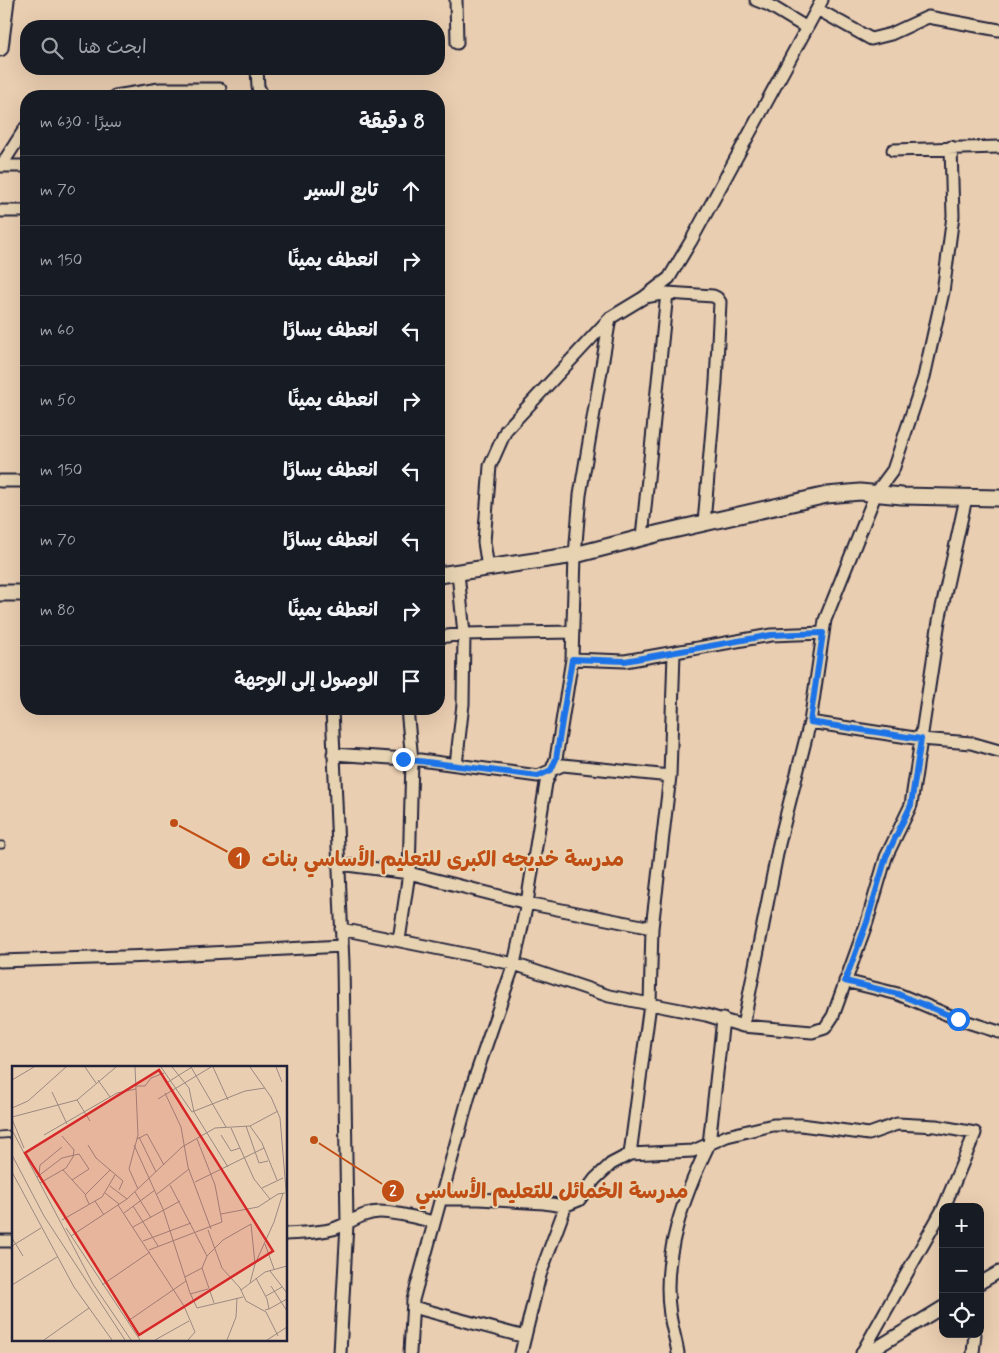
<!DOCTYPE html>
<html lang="ar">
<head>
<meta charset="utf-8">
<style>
	:root { --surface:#171b24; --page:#242831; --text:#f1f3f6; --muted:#9ea1a6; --line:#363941 }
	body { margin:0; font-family:Mynerve,"Playpen Sans Arabic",sans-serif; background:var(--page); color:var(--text); direction:rtl }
	.controls { position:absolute; right:15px; bottom:15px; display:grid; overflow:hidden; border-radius:10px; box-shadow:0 5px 20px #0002 }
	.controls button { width:45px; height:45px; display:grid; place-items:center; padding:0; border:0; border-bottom:1px solid var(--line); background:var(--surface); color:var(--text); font:25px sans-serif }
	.stop { position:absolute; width:15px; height:15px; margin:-11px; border:4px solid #1a73e8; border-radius:50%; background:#fff }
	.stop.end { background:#1a73e8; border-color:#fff; box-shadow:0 1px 5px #0008 }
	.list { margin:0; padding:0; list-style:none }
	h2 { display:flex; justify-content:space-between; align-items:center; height:65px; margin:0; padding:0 20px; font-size:21px }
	h2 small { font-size:16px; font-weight:400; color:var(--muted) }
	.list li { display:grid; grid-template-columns:32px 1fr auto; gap:15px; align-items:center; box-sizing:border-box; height:70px; padding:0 20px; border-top:1px solid var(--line) }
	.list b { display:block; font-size:19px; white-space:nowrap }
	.list em { font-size:16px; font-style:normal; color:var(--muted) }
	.icon { flex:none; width:28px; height:28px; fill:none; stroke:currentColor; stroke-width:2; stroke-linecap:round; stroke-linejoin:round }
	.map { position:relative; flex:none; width:999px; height:1353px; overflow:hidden; direction:ltr }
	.search { position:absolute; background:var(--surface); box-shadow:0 5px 20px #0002; left:20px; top:20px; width:425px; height:55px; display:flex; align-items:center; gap:12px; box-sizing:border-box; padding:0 18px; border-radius:20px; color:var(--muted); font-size:19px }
	.panel { position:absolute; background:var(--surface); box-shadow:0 5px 20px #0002; left:20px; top:90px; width:425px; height:625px; border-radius:20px; direction:rtl }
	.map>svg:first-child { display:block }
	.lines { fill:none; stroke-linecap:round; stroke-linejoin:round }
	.lane-casing { stroke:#22223b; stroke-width:9 }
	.street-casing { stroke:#22223b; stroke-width:15 }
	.secondary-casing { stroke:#22223b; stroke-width:19 }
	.lane { stroke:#e7d3b2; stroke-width:5.5 }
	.street { stroke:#e7d3b2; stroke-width:11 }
	.secondary { stroke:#e7d3b2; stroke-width:15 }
	.route { stroke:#1a73e8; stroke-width:6 }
	.inset-road { fill:none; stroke:#9a8982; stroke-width:1 }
	.view { fill:#d62828; fill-opacity:0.15; stroke:#d62828; stroke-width:2.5 }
	.inset-edge { fill:none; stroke:#22223b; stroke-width:2.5 }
	.leader { fill:none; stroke:#c04e15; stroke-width:2 }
	.callout-dot { fill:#c04e15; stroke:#e7d3b2; stroke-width:2 }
	.mark-label { font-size:15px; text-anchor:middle; font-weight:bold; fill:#fff }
	.callout-label { font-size:21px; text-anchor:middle; font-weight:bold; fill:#c04e15; stroke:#e7d3b2; stroke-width:4; stroke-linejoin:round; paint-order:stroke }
</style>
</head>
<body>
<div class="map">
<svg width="999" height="1353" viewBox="0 0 999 1353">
	<rect width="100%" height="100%" fill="#eaceb1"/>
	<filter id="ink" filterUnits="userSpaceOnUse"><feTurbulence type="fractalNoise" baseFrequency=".02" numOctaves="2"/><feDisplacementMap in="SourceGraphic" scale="10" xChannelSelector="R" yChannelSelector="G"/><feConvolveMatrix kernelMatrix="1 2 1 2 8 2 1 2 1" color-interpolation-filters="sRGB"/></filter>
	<g filter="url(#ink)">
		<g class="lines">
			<g class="lane-casing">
				<path id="lane" d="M0 845H2
					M0 1135 14 1134"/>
			</g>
			<g class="street-casing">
				<path id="street" d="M456 0 457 43
					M756 0 769 5 807 28
					M817 9 871 39 891 34 928 17 999 30
					M257 69 258 87 263 96
					M115 96 159 89H220
					M893 150 999 147
					M0 166H26
					M1 166 26 127
					M0 211H26
					M645 297 667 293 713 296 717 298 720 302 716 382 704 523
					M0 481H26
					M642 537 667 293
					M488 568 484 542 490 466 506 430 610 318 643 298 669 278 691 241 822 0
					M439 637 464 634 573 632
					M572 659 625 661 771 635 823 633
					M332 709 343 963 347 1224 340 1353
					M810 722 921 739 971 743 999 751
					M333 754 420 760 538 776 563 765 670 776
					M456 765 463 704 464 634 458 573
					M339 864 409 873 527 903 652 928
					M341 929 514 964 609 996 706 1015 743 1026 812 1032 825 1028 833 1016 867 922 886 857 911 805 939 621 966 498
					M399 940 409 873 412 760 407 709
					M0 961 153 956 342 946
					M845 981 898 994 958 1019 999 1032
					M743 1026 779 844 810 722 825 620 876 493 893 470 924 377 943 292 953 216 951 147
					M630 1154 650 1004 652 928 670 776 674 653
					M441 1199H479L544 1203 564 1206 579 1200 595 1179 611 1164 630 1154 693 1151 727 1136 773 1125H801L869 1134 897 1124 936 1126 975 1133 944 1207
					M286 1234C302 1233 318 1233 333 1229 349 1224 362 1212 380 1212 398 1212 416 1218 434 1222
					M0 1241H14
					M980 1283 999 1272
					M413 1307 525 1337
					M410 1353 413 1300 470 1092 514 964 527 903 546 783 556 759 572 659 575 555 580 495 610 318
					M521 1353 540 1275 566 1205
					M678 1353C676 1340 672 1328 670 1315 661 1256 684 1196 709 1144L723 1019
					M862 1353 943 1209
					M868 1353 943 1307
					M973 1353 975 1334"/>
			</g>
			<g class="secondary-casing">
				<path id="secondary" d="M0 48 6 0
					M439 575 575 555 660 533 827 495 860 492 902 496 999 498
					M0 593H26"/>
			</g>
			<use href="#lane" class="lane"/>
			<use href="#street" class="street"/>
			<use href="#secondary" class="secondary"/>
		</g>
	</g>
	<g class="lines" filter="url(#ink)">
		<path class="route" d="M403 759 538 776 551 770 556 759 572 659 625 661 771 635 823 633 810 722 921 739 911 805 886 857 867 922 845 981 898 994 958 1019"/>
	</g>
	<g transform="translate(12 1066)">
		<rect width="275" height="275" fill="#eaceb1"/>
		<path class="inset-road" d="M73 1 84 17M123 1 126 69 117 103 126 123M149 1 180 46 233 25 253 22M160 1 177 22 182 46 216 101M179 1 214 61M201 1 216 34M238 1 259 31 268 52 275 136M264 1 270 16M0 14 22 1M86 14 98 31M156 16 180 1M124 20H133L139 12 152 7M40 26 55 58M153 27 169 61 176 101 199 163M146 33 199 1M65 34 78 55M0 42 16 35 54 1M0 51 65 34 104 1M0 53 12 82M234 60 247 97 256 95M238 60 250 77 265 114M219 62 242 113 258 133M0 64 81 218 119 274M32 69 105 27 124 23M209 69 219 85 228 82M127 71 144 106M125 73 135 68 152 99M76 79 84 92 111 115 107 124M122 79 151 143 178 227 185 242 231 231M0 89 32 150 113 274M51 104 73 128M0 106 62 221 100 274M27 109 28 99 50 81M25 111 50 92 67 88 77 103 60 114M183 116 252 82M28 117 54 102 61 91 62 84 50 70M158 119 195 190M98 120 115 133M250 122 271 112M123 126 139 152M93 127 107 138M145 128 177 103M83 135 92 149M77 138 73 129 98 104M106 139 172 240 183 266 176 274M121 140 146 180M112 147 143 124M209 148 246 141 266 128 273 127M50 154 90 131 103 109M121 161 168 135M54 162 128 274M196 164 210 202 228 222 234 235 254 246 266 270M59 170 115 133 170 81 203 62 238 60 266 45M0 172 11 190M131 175 179 157M253 178 262 203M0 180 29 162M137 184 210 156 203 119 185 73M190 202 202 237M258 205 275 227M173 211 190 202 195 190 211 174 239 158 243 198 262 156 271 127M244 212 255 233 257 243 253 244M238 217 243 198M0 219 45 191M90 219 138 186M259 220 275 245M229 224 253 206 275 200M178 228 196 223M254 230 270 221M257 243 275 233M116 255 174 215M32 274 77 242M143 274 177 255M215 274 224 251 225 232M255 274 275 261"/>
		<path class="view" d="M147 4 261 185 127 269 13 87Z"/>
		<rect width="275" height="275" class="inset-edge"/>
	</g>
	<path class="leader" d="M174 823L239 858M314 1140L393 1191"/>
	<g class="callout-dot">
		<circle cx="174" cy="823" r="5"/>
		<circle cx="314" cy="1140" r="5"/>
		<circle cx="239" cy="858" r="12"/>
		<circle cx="393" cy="1191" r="12"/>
	</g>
	<g class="mark-label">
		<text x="239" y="864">1</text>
		<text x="393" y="1196">2</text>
	</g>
	<g class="callout-label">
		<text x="443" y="866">مدرسة خديجه الكبرى للتعليم الأساسي بنات</text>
		<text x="552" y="1198">مدرسة الخمائل للتعليم الأساسي</text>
	</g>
</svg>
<div class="controls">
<button>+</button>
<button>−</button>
<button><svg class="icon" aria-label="locate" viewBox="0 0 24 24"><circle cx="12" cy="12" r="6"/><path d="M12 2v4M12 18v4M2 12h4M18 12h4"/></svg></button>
</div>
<div class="stop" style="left:958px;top:1019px"></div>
<div class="stop end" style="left:403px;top:759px"></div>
<div class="search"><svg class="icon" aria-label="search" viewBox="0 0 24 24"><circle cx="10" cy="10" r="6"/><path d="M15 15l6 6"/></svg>ابحث هنا</div>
<section class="panel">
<h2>8 دقيقة<small>سيرًا · 630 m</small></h2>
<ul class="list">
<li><svg class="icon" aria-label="ahead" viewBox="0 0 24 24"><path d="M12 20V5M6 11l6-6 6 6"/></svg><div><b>تابع السير</b></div><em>70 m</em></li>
<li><svg class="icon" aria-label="right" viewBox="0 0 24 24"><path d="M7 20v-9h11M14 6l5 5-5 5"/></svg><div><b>انعطف يمينًا</b></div><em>150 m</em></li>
<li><svg class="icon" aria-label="left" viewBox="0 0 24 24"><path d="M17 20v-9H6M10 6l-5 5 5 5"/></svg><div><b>انعطف يسارًا</b></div><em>60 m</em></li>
<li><svg class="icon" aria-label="right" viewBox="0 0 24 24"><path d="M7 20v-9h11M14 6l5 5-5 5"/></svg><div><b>انعطف يمينًا</b></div><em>50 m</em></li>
<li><svg class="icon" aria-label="left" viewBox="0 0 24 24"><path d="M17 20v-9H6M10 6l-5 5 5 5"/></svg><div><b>انعطف يسارًا</b></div><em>150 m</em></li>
<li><svg class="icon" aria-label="left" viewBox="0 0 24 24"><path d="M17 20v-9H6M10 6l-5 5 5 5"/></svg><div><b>انعطف يسارًا</b></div><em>70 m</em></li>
<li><svg class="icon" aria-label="right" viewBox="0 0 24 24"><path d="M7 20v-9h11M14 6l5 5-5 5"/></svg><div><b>انعطف يمينًا</b></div><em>80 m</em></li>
<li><svg class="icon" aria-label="arrive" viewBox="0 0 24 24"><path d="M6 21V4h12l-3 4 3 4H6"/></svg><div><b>الوصول إلى الوجهة</b></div></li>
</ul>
</section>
</div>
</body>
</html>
